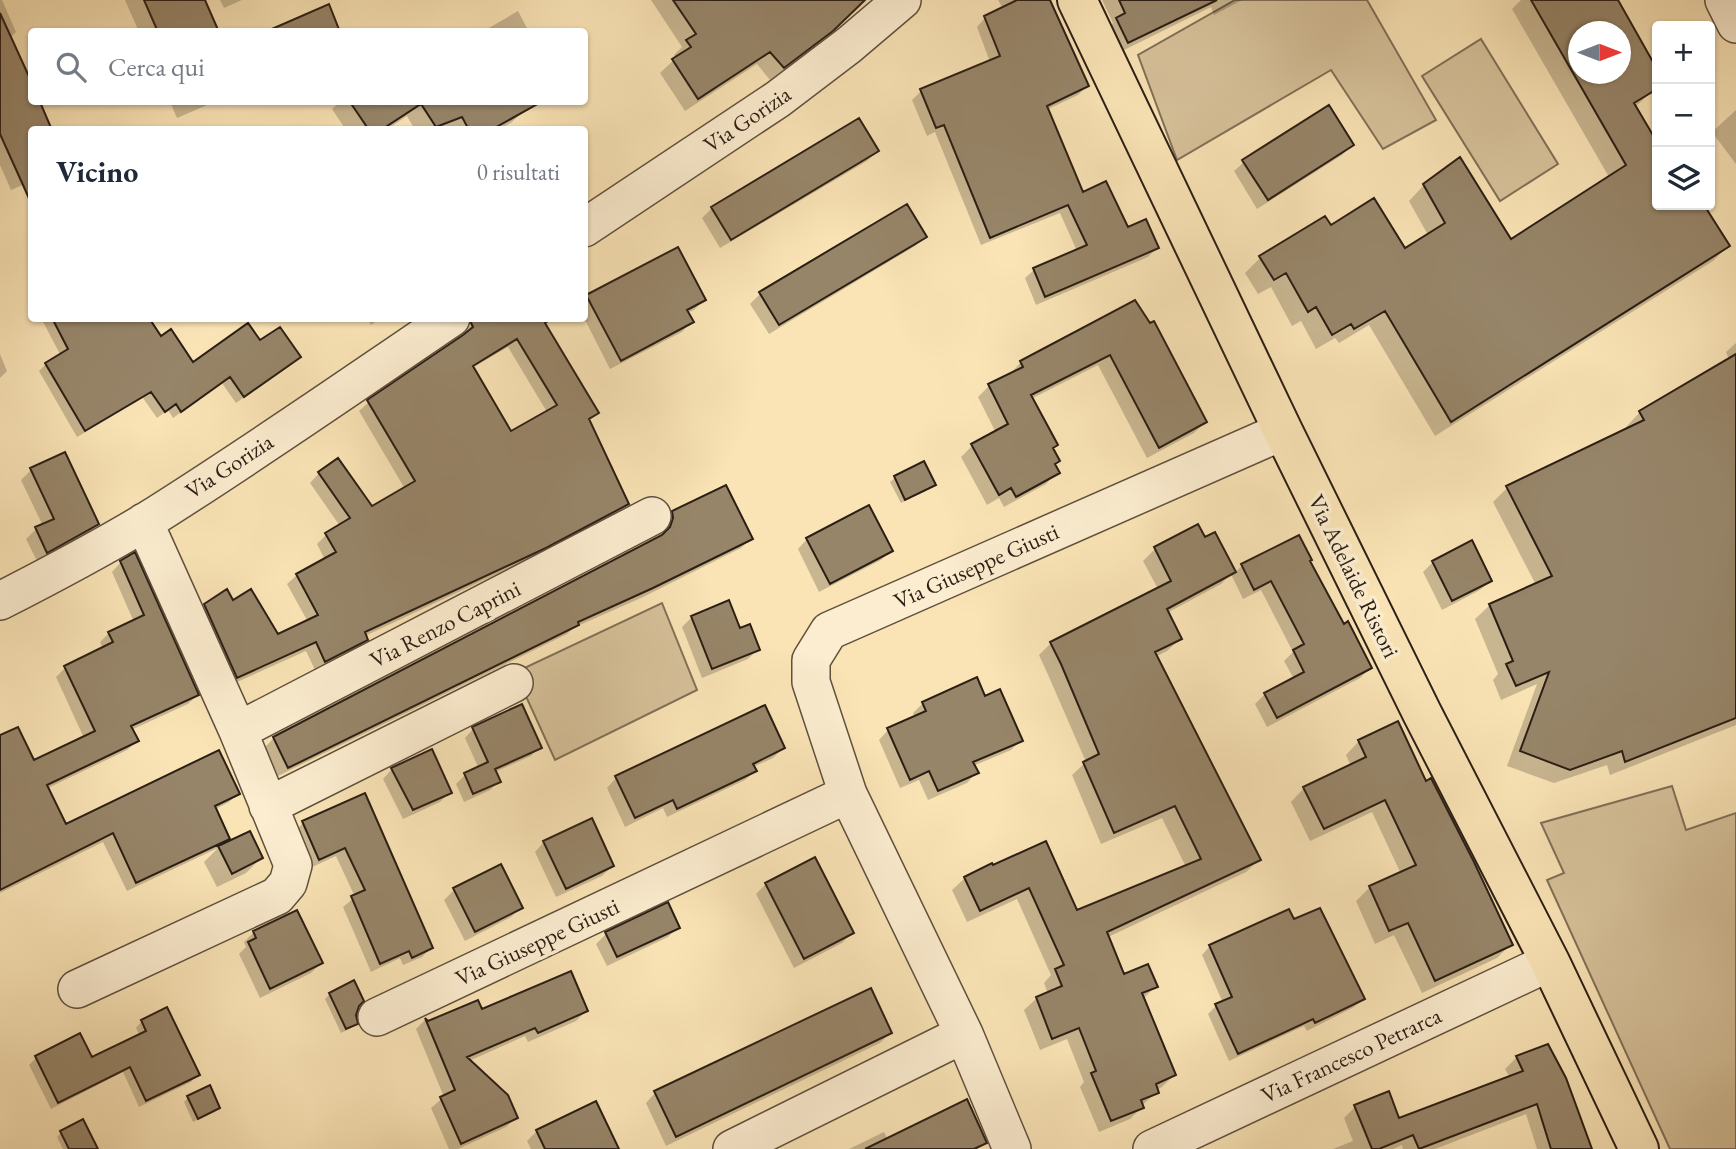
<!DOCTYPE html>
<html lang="it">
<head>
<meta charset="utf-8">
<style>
	:root { --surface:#fff; --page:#f6f6f7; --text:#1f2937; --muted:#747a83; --line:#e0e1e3 }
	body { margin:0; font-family:"EB Garamond",serif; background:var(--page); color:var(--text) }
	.controls { position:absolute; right:21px; top:21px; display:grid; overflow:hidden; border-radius:7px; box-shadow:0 2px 5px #0004 }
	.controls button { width:63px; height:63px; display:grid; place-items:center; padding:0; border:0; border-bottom:2px solid var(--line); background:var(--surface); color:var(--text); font:35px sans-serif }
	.compass { position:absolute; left:1568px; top:21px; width:63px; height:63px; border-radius:50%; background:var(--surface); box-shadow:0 2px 5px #0004; rotate:90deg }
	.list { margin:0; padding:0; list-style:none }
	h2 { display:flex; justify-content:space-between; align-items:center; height:91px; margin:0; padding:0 28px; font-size:30px }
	h2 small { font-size:23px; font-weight:400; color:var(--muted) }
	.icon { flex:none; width:38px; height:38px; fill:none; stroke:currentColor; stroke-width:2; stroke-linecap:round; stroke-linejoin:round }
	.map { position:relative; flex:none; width:1736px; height:1149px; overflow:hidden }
	.search { position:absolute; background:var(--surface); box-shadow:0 2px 5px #0004; left:28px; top:28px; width:560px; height:77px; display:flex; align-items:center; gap:18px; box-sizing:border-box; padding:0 24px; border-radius:7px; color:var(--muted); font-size:26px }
	.panel { position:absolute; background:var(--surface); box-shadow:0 2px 5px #0004; left:28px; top:126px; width:560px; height:196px; border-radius:7px }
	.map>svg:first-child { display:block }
	.green { fill:#d7c29b; stroke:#817058; stroke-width:2 }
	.shadow { fill:#0003; fill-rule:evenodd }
	.building { fill:#978569; stroke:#2b1e15; stroke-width:2; fill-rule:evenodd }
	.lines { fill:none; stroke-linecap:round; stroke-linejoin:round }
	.minor-casing { stroke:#5f503d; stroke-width:40 }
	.major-casing { stroke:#2b1e15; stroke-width:42 }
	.minor { stroke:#fcedd0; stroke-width:37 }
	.major { stroke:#fae4b6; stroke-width:38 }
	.labels { text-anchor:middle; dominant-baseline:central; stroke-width:7; stroke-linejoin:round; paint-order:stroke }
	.street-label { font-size:23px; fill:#2b1e15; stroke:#fcedd0 }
</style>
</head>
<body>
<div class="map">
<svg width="1736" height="1149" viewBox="0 0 1736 1149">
	<rect width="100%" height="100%" fill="#fae4b6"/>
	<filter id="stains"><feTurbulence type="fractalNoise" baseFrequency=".00286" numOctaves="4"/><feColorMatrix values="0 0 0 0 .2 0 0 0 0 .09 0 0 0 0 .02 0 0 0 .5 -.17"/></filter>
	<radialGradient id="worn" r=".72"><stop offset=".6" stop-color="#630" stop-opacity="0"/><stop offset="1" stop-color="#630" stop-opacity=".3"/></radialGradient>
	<path class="green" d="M1235 0H1367L1436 120 1383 149 1331 70 1177 160 1138 55Z
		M1481 39 1558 164 1500 201 1422 76Z
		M662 603 697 690 555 760 524 692 518 671Z
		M1672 786 1686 830 1736 813V1149H1670L1547 880 1564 873 1541 823Z"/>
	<path class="shadow" d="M0 0H2L16 32 10 38 32 102H38L50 130H32V181L11 190 0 165Z
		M125 0H203L217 32H139Z
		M220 0H242L224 8Z
		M651 0H863L817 44 770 80 757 64 685 111 660 73 676 58 674 55 682 47Z
		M998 0H1048L1087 86 1078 95 1046 110 1082 194 1127 230 1157 248 1148 257 1036 305 1025 278 1034 270 1077 251 1060 213 981 245 935 132 927 136 912 100 921 91 990 62 977 27 985 18 1003 9Z
		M1102 0H1242L1214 15 1211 7 1116 54 1106 31 1113 23Z
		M1521 0H1606L1655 89 1635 107 1657 145V205H1702L1728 246 1713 261 1435 436 1369 325 1339 343 1335 338 1316 349 1301 321 1292 326 1271 287 1258 294 1245 273 1260 258 1330 228 1405 250 1428 235 1409 201 1424 185 1510 241 1609 177 1512 9ZM1578 32H1620V74H1578Z
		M518 11 529 32H482Z
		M170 102H214L177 118Z
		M340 102H522L526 108 512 122 499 130H415L407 116 386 130H346L332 109Z
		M1736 110V164L1712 132Z
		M1352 145 1342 155 1257 209 1234 171 1244 162Z
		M877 151 867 161 720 248 702 218 712 208Z
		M925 237 915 246 769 334 750 304 760 294Z
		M587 297 704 300 694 310 687 313 691 322 682 332 610 369 584 318V299Z
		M1134 302 1205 422 1194 433 1147 458 1098 365 1031 399 1052 449 1053 465 1057 472 1046 484 1004 507 999 498 987 505 961 457 972 446 996 433 978 397 989 386 1010 374 1021 362Z
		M41 318H147L160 338 193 364 260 343 291 364 236 403 222 383 173 418 168 410 157 418 143 398 77 437 39 371 46 364 61 356Z
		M366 318H381L371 325Z
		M540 318 597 413 588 422 627 504 617 513 535 556 365 636 366 639 357 649 315 670 306 651 228 686 195 614 205 605 232 602 277 637 308 622 287 584 297 575 325 560 317 544 326 535 340 526 310 483 319 473 371 508 405 489 359 411 369 402 464 337 463 334 472 324ZM508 347 547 412 511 434 472 368Z
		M1736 343V725L1610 775 1607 765 1554 783 1507 766 1537 684 1501 700 1493 680 1498 674 1475 619 1490 605 1536 585 1493 502 1507 488 1627 429 1626 427 1640 412 1729 360 1726 352Z
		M0 354 7 371 0 378Z
		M923 463 934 484 929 489 901 503 890 482 895 478Z
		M31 470 97 524 87 534 37 561 26 539 36 529 43 526 21 480Z
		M673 513 751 538 741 548 641 598 573 628 567 634 278 776 264 748 274 738 661 537 664 529 663 523Z
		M1197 526 1204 539 1214 534 1234 573 1242 566 1298 537 1308 562 1343 626 1370 668 1360 678 1267 727 1255 704 1265 694 1294 679 1284 661 1293 652 1261 590 1243 599 1231 574 1221 584 1167 613 1180 639 1167 651 1155 657 1259 860 1246 872 1108 937 1123 976 1156 986 1143 999 1174 1075 1162 1087 1156 1090 1157 1092 1141 1106 1142 1107 1130 1119 1099 1132 1080 1087 1084 1082 1067 1039 1040 1050 1024 1010 1037 998 1048 994 1044 983 1051 975 1017 899 967 922 952 890 965 878 991 866 1076 912 1186 867 1162 818 1101 844 1072 775 1086 762 1049 677 1039 655 1051 643 1158 589 1143 561 1155 549Z
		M807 539 891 550 881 560 819 592 798 549Z
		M121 562 197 695 188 704 131 730 137 741 127 750 46 789 65 827 238 793 229 802 214 810 228 838 219 847 261 858 246 873 217 887 204 862 218 848 127 891 103 842 0 893V737L33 762 84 738 56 677 65 668 103 649 100 642 109 633 134 622 112 572Z
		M1433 562 1490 581 1480 590 1442 610 1423 572Z
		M692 617 739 630 758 649 748 659 702 678 682 627Z
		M984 698 1021 740 1011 750 973 766 976 773 967 783 928 800 919 780 900 788 879 740 888 730 915 718 913 713 923 703Z
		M473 729 539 747 531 756 495 772 499 781 490 790 464 802 456 784 465 775 479 769 465 738Z
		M1359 741 1425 783 1511 944 1497 958 1422 993 1394 935 1375 944 1356 901 1370 887 1401 874 1372 812 1310 841 1291 802 1304 788 1351 766 1346 755Z
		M783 748 773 758 753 767 755 771 745 780 667 817 663 808 625 827 607 788 616 778Z
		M392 769 450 792 440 802 403 819 383 779Z
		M364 796 431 948 422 957 403 965 400 958 371 972 343 907 355 897 336 856 310 868 294 832 303 823Z
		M544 842 612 866 602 876 556 897 535 852Z
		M500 866 521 907 511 917 465 941 444 900 454 890Z
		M766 884 852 933 842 943 794 968 756 894Z
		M296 912 321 963 311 973 260 998 239 954 246 947 244 942 254 932Z
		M1293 922 1363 999 1354 1007 1307 1031 1304 1026 1229 1061 1208 1014 1216 1006 1223 1003 1202 955 1210 946Z
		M678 927 668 937 607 966 596 944 606 934Z
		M330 994 358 1005 354 1014 356 1023 351 1028 341 1033 325 999Z
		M586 1011 576 1021 528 1042 525 1036 469 1061 516 1117 506 1127 458 1149H449L431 1108 444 1097 416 1029 425 1020 428 1023 481 1012Z
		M142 1021 197 1075 191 1082 139 1107 123 1072 51 1109 29 1065 36 1058 79 1035 91 1060 140 1036 136 1028Z
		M890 1033 880 1043 666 1146 646 1103 655 1093Z
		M1547 1046 1590 1149H1537L1526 1114 1435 1149H1403L1402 1145 1393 1149H1333L1353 1141 1344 1118 1355 1107 1398 1120 1510 1078 1505 1069 1517 1057Z
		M188 1098 218 1107 214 1112 193 1122 184 1102Z
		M537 1131 617 1149H531L527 1141Z
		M884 1132 888 1140 984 1142 978 1149H849Z
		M61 1133 96 1149H63L57 1137Z"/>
	<path class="building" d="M144 0H205L219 32H158Z
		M673 0H865L833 31 784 68 770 52 698 99 672 59 691 47 686 40 696 34Z
		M1017 0H1050L1089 86 1047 106 1083 192 1106 181 1128 227 1146 219 1159 248 1045 297 1033 268 1087 245 1068 205 990 238 944 125 936 128 920 89 1000 56 984 16Z
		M1119 0H1217L1128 43 1116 18 1125 13Z
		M1531 0H1618L1657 69V89L1634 103 1657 142V205H1704L1730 246 1451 422 1385 311 1354 329 1351 324 1332 335 1316 307 1308 312 1286 273 1274 280 1259 256 1325 216 1331 225 1374 198 1405 248 1445 223 1423 184 1460 157 1511 239 1626 165ZM1578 32H1620V74H1578Z
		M329 4 340 32H265Z
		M0 13 32 83V102H40L52 130H32V205L0 134Z
		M350 102H541L491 130H469L462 117 436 127 421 104 381 130H369Z
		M1329 105 1354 145 1268 200 1242 160Z
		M859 118 879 151 731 240 711 207Z
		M907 204 927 237 779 325 759 292Z
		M678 247 706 300 687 310 694 322 621 361 586 295Z
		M1135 300 1150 323 1154 321 1207 422 1159 448 1110 355 1031 395 1058 445 1053 448 1060 461 1055 464 1060 473 1016 497 1011 488 999 495 971 444 1008 424 988 384 1023 367 1020 361Z
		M52 318H149L161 336 171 329 193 362 248 323 260 340 280 327 301 357 244 397 230 377 181 412 176 404 165 412 151 392 85 431 45 363 68 349Z
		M472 318H552L545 323 599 413 589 419 629 504 546 548 365 632 368 640 325 662 316 642 237 678 204 604 227 589 233 600 251 589 278 634 318 615 296 574 336 552 325 533 350 518 318 472 338 458 372 506 415 481 367 400 463 335 473 327 471 323ZM517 339 557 405 511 431 473 366Z
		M1736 354V718L1625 762 1622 751 1570 770 1520 751 1549 672 1516 686 1506 664 1513 661 1489 604 1552 576 1506 486 1644 420 1639 411Z
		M65 452 99 524 47 553 35 527 54 519 30 468Z
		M924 461 936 485 905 500 894 476Z
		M726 485 753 539 653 588 578 622 579 625 288 768 273 737 662 535 670 527 673 518 672 511Z
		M869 505 893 551 830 584 806 538Z
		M1198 524 1205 537 1215 532 1236 572 1167 609 1182 639 1155 652 1261 860 1107 932 1124 974 1148 964 1158 987 1142 993 1176 1075 1156 1084 1159 1093 1141 1100 1144 1108 1111 1121 1091 1073 1096 1071 1079 1028 1052 1039 1036 997 1062 986 1055 969 1064 965 1029 888 980 911 964 877 992 863 993 865 1046 841 1077 910 1201 859 1175 806 1114 833 1083 762 1099 754 1061 664 1050 642 1171 581 1154 547Z
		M1299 535 1312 560 1310 561 1344 624 1348 621 1372 668 1277 718 1264 693 1304 672 1293 650 1304 644 1271 581 1254 590 1241 564Z
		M1472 540 1492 581 1452 601 1432 561Z
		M135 552 199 695 131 726 139 741 47 785 66 824 219 750 240 794 215 806 230 839 136 883 113 833 0 890V735L18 727 34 760 95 731 64 666 113 642 108 632 144 615 120 561Z
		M729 600 740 628 750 624 760 650 712 669 691 616Z
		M977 677 985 696 1000 689 1023 741 973 762 979 773 938 791 929 771 910 780 887 728 926 711 922 702Z
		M522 704 542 748 495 769 501 782 473 794 464 773 488 762 472 727Z
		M765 705 785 748 753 764 757 771 677 809 673 800 635 818 615 776Z
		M1398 721 1426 781 1431 778 1474 862 1513 945 1435 981 1408 923 1389 931 1369 886 1416 865 1385 800 1324 829 1303 787 1366 757 1358 740Z
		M432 749 452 793 413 810 391 768Z
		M365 793 433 948 412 958 409 951 380 964 351 896 365 890 345 848 319 860 302 821Z
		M592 818 614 866 566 889 543 841Z
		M250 831 263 858 232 874 218 846Z
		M815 857 854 933 804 959 765 883Z
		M501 864 523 908 475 932 453 888Z
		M668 902 680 928 617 957 605 932Z
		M1320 908 1365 999 1315 1023 1313 1019 1238 1054 1215 1004 1232 997 1209 945 1289 909 1294 919Z
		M297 910 323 963 270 989 248 942 256 938 253 931Z
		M571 971 588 1011 538 1033 535 1028 467 1057 508 1095 518 1118 461 1144 440 1097 455 1090 425 1018 428 1021 478 1000 482 1009Z
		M354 980 364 1001 359 1006 356 1015 358 1024 346 1029 329 993Z
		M871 988 892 1033 676 1137 654 1091Z
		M167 1007 200 1075 146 1101 130 1067 58 1103 35 1056 80 1033 92 1057 146 1031 141 1020Z
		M1548 1044 1566 1078 1592 1149H1551L1537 1104 1419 1149 1413 1135 1379 1149H1372L1354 1105 1389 1091 1399 1118 1523 1071 1516 1056Z
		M210 1085 220 1108 198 1119 187 1096Z
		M967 1099 987 1143 974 1149H865Z
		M596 1101 619 1149H545L536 1130Z
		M83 1119 98 1149H69L60 1131Z"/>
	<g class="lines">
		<g class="minor-casing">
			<path id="minor" d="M1724 0 1736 24
				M584 228 778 99 849 45 902 0
				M0 601C49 576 98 550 145 522 249 457 349 387 451 318
				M238 731 652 516
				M268 806 514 683
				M77 989 277 896 288 883 293 865 238 731 144 522
				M377 1017 848 794
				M964 1034 1012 1149
				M732 1149 964 1034 848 794 811 682V660L829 631 1283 431
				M1152 1149 1550 962"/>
		</g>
		<g class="major-casing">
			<path id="major" d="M1077 0 1283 431 1422 713 1550 962 1639 1149"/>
		</g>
		<use href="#minor" class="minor"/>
		<use href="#major" class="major"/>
	</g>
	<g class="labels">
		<g class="street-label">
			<text transform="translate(747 119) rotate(-34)">Via Gorizia</text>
			<text transform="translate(229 466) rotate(-33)">Via Gorizia</text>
			<text transform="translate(976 566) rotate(-24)">Via Giuseppe Giusti</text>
			<text transform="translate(1354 576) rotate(64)">Via Adelaide Ristori</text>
			<text transform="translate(445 624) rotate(-27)">Via Renzo Caprini</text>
			<text transform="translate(537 942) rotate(-25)">Via Giuseppe Giusti</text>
			<text transform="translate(1351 1055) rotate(-25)">Via Francesco Petrarca</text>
		</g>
	</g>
	<rect width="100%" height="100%" filter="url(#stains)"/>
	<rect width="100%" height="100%" fill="url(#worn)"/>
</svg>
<div class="controls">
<button>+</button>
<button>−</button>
<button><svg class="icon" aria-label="layers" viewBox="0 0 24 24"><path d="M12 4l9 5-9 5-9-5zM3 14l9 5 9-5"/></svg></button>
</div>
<svg class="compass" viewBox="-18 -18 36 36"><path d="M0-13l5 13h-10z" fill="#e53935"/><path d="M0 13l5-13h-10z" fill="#747a83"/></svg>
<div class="search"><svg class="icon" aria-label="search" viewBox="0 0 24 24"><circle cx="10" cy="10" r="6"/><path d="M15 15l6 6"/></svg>Cerca qui</div>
<section class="panel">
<h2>Vicino<small>0 risultati</small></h2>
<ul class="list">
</ul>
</section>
</div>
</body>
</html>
